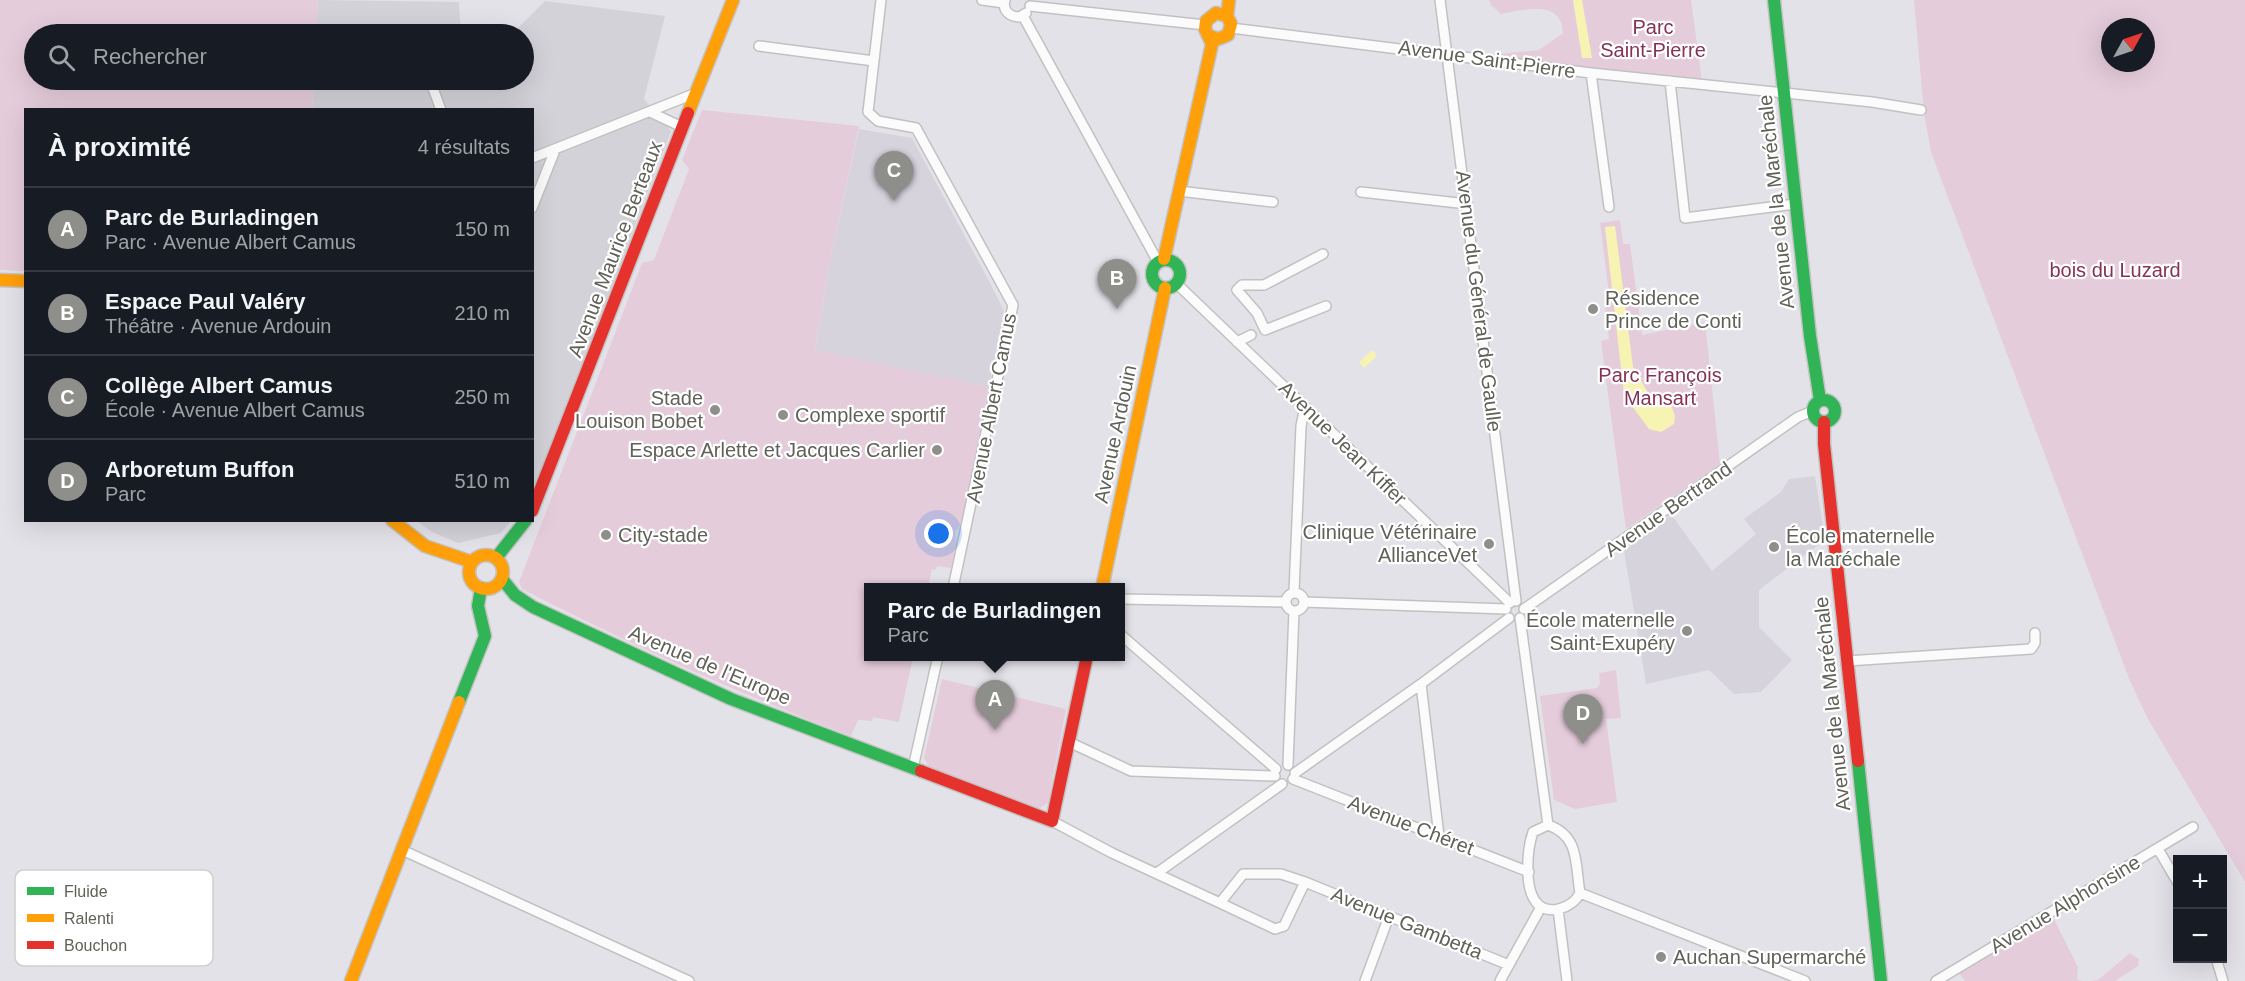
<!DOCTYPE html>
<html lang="fr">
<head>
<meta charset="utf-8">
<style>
	:root { --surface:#171b24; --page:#20242c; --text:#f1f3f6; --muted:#9ea1a6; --line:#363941; --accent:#8e8e8b }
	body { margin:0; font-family:Helvetica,sans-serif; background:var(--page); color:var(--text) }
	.controls { position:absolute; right:18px; bottom:18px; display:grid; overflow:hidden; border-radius:0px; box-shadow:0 6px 24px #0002 }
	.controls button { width:54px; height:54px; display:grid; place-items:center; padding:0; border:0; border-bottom:2px solid var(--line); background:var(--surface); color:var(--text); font:30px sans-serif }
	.compass { position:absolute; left:2101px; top:18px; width:54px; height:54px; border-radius:50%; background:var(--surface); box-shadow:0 6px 24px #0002; rotate:50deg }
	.you { position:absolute; left:939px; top:534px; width:21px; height:21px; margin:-15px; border:4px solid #fff; border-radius:50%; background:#1a73e8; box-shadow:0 0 0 9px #1a73e833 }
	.badge { display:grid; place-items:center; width:39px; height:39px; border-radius:50%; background:var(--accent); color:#fff; font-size:20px; font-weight:700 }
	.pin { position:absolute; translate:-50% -50px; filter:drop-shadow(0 2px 3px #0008) }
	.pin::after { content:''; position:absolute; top:32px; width:21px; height:18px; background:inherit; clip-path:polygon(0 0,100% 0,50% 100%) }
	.popup { position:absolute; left:864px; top:583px; width:261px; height:78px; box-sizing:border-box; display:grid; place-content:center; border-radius:0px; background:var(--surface); filter:drop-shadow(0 2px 4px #0005); font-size:20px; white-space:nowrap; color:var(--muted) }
	.popup b { font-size:22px; color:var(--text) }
	.popup::after { content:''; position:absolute; left:50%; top:100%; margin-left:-12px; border:12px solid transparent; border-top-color:var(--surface) }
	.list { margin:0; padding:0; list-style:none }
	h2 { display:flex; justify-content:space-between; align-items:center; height:78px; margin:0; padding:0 24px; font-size:26px }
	h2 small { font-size:20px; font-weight:400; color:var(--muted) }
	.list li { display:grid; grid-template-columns:39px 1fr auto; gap:18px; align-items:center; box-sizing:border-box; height:84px; padding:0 24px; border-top:2px solid var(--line) }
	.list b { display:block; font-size:22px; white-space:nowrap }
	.list p { margin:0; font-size:20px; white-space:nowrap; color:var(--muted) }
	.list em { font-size:20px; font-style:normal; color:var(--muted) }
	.icon { flex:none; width:33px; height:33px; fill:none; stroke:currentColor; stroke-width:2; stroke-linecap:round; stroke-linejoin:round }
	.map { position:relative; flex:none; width:2245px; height:981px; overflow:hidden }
	.search { position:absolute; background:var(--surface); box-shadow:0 6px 24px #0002; left:24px; top:24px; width:510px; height:66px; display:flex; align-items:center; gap:15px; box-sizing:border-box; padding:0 21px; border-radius:33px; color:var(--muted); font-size:22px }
	.panel { position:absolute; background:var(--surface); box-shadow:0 6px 24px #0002; left:24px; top:108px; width:510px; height:414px; border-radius:0px }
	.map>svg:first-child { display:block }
	.industrial { fill:#d4d2d9 }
	.education { fill:#d6d3dd }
	.green { fill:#e5ccdb; fill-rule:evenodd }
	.water { fill:#f7f3b3 }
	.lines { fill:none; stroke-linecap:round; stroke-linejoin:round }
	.street-casing { stroke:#c2c1c1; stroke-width:12 }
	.fast-casing { stroke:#c3c3c3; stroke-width:15 }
	.slow-casing { stroke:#c3c3c3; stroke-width:15 }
	.jam-casing { stroke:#c3c3c3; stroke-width:15 }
	.street { stroke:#fbfbfc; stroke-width:9 }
	.fast { stroke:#30b455; stroke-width:12 }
	.slow { stroke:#ff9f0a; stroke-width:12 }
	.jam { stroke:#e5322d; stroke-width:12 }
	.poi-dot { fill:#8e8e8b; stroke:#fff; stroke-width:2 }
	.labels { text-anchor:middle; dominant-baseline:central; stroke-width:4.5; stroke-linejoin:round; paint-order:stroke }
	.park-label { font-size:20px; fill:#863256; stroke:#fff }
	.street-label { font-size:20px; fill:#606158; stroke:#fff }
	.poi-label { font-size:20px; fill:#606158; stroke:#fff; text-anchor:start }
	.key { fill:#fff; stroke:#cfd0cd; stroke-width:1.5 }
	.key-label { font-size:16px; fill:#606158 }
</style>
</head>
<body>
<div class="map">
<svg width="2245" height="981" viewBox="0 0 2245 981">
	<rect width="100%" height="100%" fill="#e4e2e9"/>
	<path class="industrial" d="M318 0 459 2 461 34H316Z
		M545 1 665 16 644 99 671 131 533 493 532 110H312L314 80H524V34H512Z
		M417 521H511L501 533 458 543 432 532Z"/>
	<path class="education" d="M859 129 912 138 990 283 1004 311 989 387 815 351 829 264Z
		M1815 476 1825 540 1759 590V627L1792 660 1761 692 1734 694 1709 670 1646 684 1624 551 1671 514 1712 571 1756 534 1744 519 1781 492 1789 479Z"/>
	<path class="green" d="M0 0H318L316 34H34V80H314L312 109 26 110 25 271 0 270Z
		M1489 0H1691L1702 81 1497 59V54L1539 50 1563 33C1562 0 1527 9 1501 14L1491 5Z
		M1914 0H2245V882L2148 719 2130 681 1931 152 1924 113ZM2110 27H2146V63H2110Z
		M702 110 859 126 829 264 815 350 989 387 961 523 955 532 956 544 951 568 937 566 936 570 932 569 928 587 869 588V656L913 657 899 722 873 717 872 721 858 720 851 736C739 694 629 644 522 589L519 582 642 263 654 260 689 169 682 160Z
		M1620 220 1623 244H1630L1642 335 1705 322 1720 464 1626 529 1601 341 1609 339 1604 296 1609 294 1600 223Z
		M1616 670 1621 718 1606 719 1617 802 1575 809 1554 800 1540 696 1597 688 1600 683 1599 673Z
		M942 679 1066 709 1048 803 1038 809 929 767 924 758Z
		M2053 917 2078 967 2077 979 2082 981H1965L1959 973Z
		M2130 953 2139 959 2138 966 2115 981H2091L2098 980Z"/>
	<path class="water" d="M1573 0H1582L1592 58H1582Z
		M1615 226 1633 367 1651 398 1670 402 1675 416 1674 424 1661 432 1649 429 1624 395 1605 227Z
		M1371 351 1375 352 1376 357 1364 368 1359 362Z"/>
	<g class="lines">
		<g class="street-casing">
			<path id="street" d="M881 0 868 112 878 121 916 128 1013 305 953 588
				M982 0 1004 3
				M1005 0C1002 11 1010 17 1020 17L1026 13
				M1440 0 1516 601
				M1030 6 1205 25
				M1023 16 1158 262
				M1231 28 1591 73 1872 102 1921 110
				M759 46 874 61
				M1591 73 1609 207
				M430 80 441 110
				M1670 81 1685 218 1795 204
				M650 112 682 127
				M532 158 696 93
				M1187 192 1273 202
				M1361 192 1467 204
				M532 208 555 150
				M1323 254 1264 285H1242L1237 290 1257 313 1265 330 1326 306
				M1177 284 1510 603
				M1237 342 1251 335
				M1294 592 1301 426 1305 407
				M1286 602a9 9 0 1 1 18 0a9 9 0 1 1-18 0Z
				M1121 599 1285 602
				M1304 602 1506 609
				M1524 609 1798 417 1813 411
				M1520 618 1548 825
				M1121 635 1276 769
				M1847 661 2031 649 2035 643V633
				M1421 684 1439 836
				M1069 742 1131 771 1275 776
				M1288 765 1294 611
				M913 768 938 656
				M1295 773 1421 684 1509 618
				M1293 779 1529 872
				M1052 821 1112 853 1220 903
				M1548 825C1580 836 1575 864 1580 893 1573 908 1547 917 1536 902 1524 887 1527 849 1533 832Z
				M2158 849 2178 883
				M402 850 689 981
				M1157 873 1282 784
				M1305 882 1284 926 1275 929 1220 903 1243 874H1281L1305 882 1509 965
				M1580 893 1805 981
				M1558 909 1567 981
				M2216 958 2223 981
				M1365 981 1389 916
				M1500 981 1541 907
				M1936 981 2193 827"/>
		</g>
		<g class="fast-casing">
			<path id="fast" d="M1774 0 1810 336 1820 400
				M1152 274a14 14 0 1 1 28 0a14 14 0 1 1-28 0Z
				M1813 411a11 11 0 1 1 22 0a11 11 0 1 1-22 0Z
				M496 558 526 520
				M502 579 515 595 533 607 731 699 921 771
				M459 702 485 636 478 606 481 588
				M1858 761 1881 981"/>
		</g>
		<g class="slow-casing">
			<path id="slow" d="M1227 16 1229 0
				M688 113 733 0
				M1164 259 1212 44 1205 29 1206 21 1216 13 1227 16 1231 24 1228 35 1218 39 1210 36
				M0 280 26 281
				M392 520 425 546 472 562
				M469 572a17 17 0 1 1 34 0a17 17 0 1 1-34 0Z
				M1102 588 1165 288
				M351 981 459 702"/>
		</g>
		<g class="jam-casing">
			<path id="jam" d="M1824 422V444L1858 761
				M532 511 688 113
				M921 771 1052 821 1087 656"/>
		</g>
		<use href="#street" class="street"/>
		<use href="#fast" class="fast"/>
		<use href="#slow" class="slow"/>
		<use href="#jam" class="jam"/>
	</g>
	<g class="poi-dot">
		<circle cx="1593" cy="309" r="6"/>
		<circle cx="715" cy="410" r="6"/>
		<circle cx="783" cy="415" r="6"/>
		<circle cx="937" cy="450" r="6"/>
		<circle cx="606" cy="535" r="6"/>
		<circle cx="1489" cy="544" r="6"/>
		<circle cx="1774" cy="547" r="6"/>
		<circle cx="1687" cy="631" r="6"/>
		<circle cx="1661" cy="957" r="6"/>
	</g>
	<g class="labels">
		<g class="park-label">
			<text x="1653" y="27">Parc<tspan x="1653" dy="23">Saint-Pierre</tspan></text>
			<text x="2115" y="270">bois du Luzard</text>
			<text x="1660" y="375">Parc François<tspan x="1660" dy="23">Mansart</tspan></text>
		</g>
		<g class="street-label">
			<text transform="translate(1487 59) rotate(8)">Avenue Saint-Pierre</text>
			<text transform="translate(1776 202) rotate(-96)">Avenue de la Maréchale</text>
			<text transform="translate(615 249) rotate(-69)">Avenue Maurice Berteaux</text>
			<text transform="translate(1479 301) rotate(83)">Avenue du Général de Gaulle</text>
			<text transform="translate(991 408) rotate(-79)">Avenue Albert Camus</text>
			<text transform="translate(1115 434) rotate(-78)">Avenue Ardouin</text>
			<text transform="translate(1343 443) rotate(44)">Avenue Jean Kiffer</text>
			<text transform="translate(1668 509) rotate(-35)">Avenue Bertrand</text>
			<text transform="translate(710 665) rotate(23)">Avenue de l'Europe</text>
			<text transform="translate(1832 704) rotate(-96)">Avenue de la Maréchale</text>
			<text transform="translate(1411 825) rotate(21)">Avenue Chéret</text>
			<text transform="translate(2065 904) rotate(-31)">Avenue Alphonsine</text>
			<text transform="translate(1407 923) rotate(22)">Avenue Gambetta</text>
		</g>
		<g class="poi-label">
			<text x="1605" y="298">Résidence<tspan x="1605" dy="23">Prince de Conti</tspan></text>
			<text x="703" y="398" text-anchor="end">Stade<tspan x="703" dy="23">Louison Bobet</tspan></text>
			<text x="795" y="415">Complexe sportif</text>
			<text x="925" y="450" text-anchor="end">Espace Arlette et Jacques Carlier</text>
			<text x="1477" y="532" text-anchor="end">Clinique Vétérinaire<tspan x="1477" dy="23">AllianceVet</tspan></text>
			<text x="618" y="535">City-stade</text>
			<text x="1786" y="536">École maternelle<tspan x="1786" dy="23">la Maréchale</tspan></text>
			<text x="1675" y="620" text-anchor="end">École maternelle<tspan x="1675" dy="23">Saint-Exupéry</tspan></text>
			<text x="1673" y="957">Auchan Supermarché</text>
		</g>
	</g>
	<rect x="15" y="870" width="198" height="96" rx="9" class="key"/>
	<rect x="27" y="887" width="27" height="8" fill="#30b455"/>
	<rect x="27" y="914" width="27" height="8" fill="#ff9f0a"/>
	<rect x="27" y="941" width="27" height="8" fill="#e5322d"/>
	<g class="key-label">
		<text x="64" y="897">Fluide</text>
		<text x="64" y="924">Ralenti</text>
		<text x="64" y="951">Bouchon</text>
	</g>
</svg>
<div class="controls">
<button>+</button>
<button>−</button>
</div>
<svg class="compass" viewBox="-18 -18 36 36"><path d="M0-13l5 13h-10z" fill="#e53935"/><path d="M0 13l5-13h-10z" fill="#9ea1a6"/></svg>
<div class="you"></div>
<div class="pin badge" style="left:995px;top:730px">A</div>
<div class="popup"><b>Parc de Burladingen</b>Parc</div>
<div class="pin badge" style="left:1117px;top:309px">B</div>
<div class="pin badge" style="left:894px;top:201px">C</div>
<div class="pin badge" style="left:1583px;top:744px">D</div>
<div class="search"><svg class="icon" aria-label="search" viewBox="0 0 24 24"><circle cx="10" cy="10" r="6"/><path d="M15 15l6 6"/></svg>Rechercher</div>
<section class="panel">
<h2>À proximité<small>4 résultats</small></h2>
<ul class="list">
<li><span class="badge">A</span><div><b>Parc de Burladingen</b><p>Parc · Avenue Albert Camus</p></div><em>150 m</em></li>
<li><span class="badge">B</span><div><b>Espace Paul Valéry</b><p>Théâtre · Avenue Ardouin</p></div><em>210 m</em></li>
<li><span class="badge">C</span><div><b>Collège Albert Camus</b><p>École · Avenue Albert Camus</p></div><em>250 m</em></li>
<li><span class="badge">D</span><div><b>Arboretum Buffon</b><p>Parc</p></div><em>510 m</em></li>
</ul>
</section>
</div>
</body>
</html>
